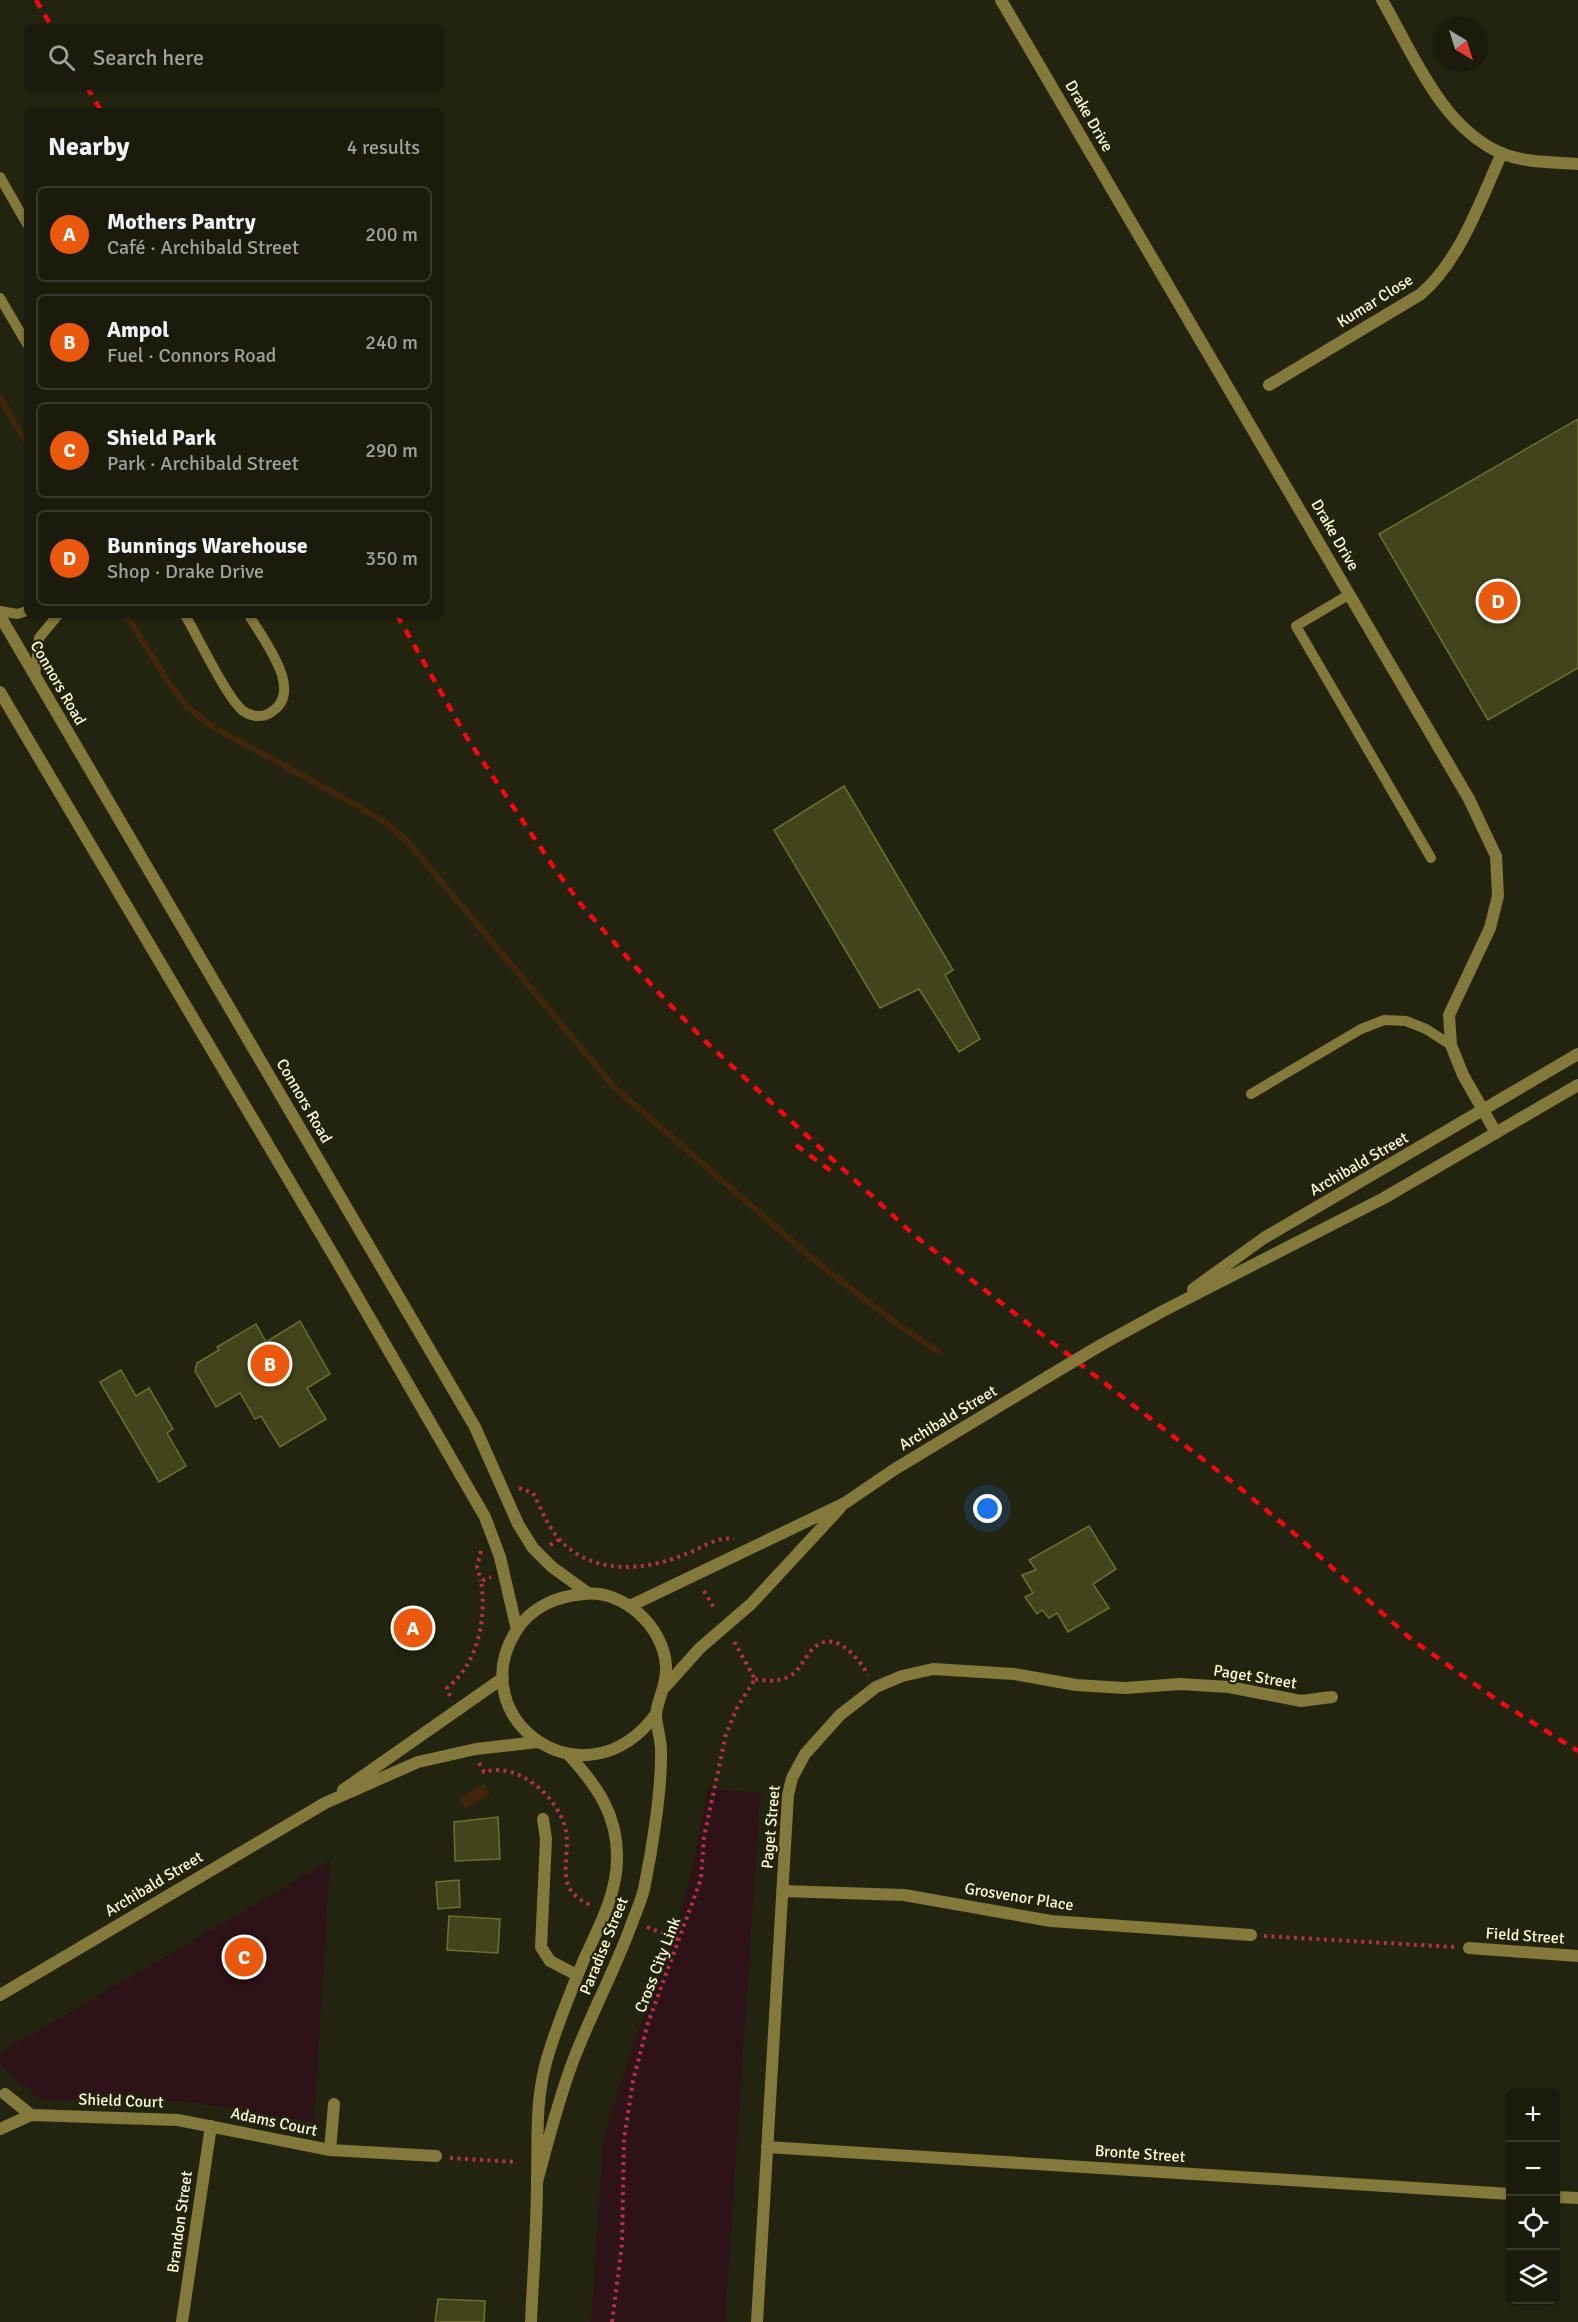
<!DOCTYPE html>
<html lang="en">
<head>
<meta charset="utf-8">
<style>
	:root { --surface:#1a1b0b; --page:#272819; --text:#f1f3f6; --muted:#9fa19d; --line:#38392c; --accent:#ea580c }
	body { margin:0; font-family:Signika,sans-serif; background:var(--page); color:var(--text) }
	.controls { position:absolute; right:18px; bottom:18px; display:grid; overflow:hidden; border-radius:9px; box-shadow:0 2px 4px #0004 }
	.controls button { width:54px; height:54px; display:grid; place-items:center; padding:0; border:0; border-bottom:2px solid var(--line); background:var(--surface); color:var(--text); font:30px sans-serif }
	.compass { position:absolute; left:1434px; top:18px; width:54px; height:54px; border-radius:50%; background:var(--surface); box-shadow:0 2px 4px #0004; rotate:142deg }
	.you { position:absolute; left:988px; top:1509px; width:21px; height:21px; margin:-15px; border:4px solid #fff; border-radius:50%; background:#1a73e8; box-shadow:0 0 0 9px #1a73e833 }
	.badge { display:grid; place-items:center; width:39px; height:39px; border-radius:50%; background:var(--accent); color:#fff; font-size:20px; font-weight:700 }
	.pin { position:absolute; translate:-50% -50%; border:3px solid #fff; box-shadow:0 2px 6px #0006 }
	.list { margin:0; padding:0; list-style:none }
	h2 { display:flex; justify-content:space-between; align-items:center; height:78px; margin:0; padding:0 24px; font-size:26px }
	h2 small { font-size:20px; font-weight:400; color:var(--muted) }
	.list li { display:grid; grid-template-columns:39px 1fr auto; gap:18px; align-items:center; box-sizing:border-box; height:96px; margin:0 12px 12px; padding:0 12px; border:2px solid var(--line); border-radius:9px }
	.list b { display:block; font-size:22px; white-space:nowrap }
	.list p { margin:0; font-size:20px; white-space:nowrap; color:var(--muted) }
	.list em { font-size:20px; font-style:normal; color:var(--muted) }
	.icon { flex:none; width:33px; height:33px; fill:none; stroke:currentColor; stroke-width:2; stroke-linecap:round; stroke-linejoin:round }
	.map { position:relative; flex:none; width:1578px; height:2322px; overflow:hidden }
	.search { position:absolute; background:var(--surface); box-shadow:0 2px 4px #0004; left:24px; top:24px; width:420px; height:66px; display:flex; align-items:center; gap:15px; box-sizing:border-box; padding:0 21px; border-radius:9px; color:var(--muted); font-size:22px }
	.panel { position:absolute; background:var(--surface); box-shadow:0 2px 4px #0004; left:24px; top:108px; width:420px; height:510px; border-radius:9px }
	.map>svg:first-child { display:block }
	.green { fill:#2d1217 }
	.water { fill:#41250b }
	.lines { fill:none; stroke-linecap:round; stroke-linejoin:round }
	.stream { stroke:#41250b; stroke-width:6 }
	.building { fill:#42441b; stroke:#6d702d; stroke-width:1.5 }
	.path { stroke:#b3314d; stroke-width:4; stroke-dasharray:3 4.5; stroke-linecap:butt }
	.service { stroke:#82793a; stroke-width:10 }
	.minor { stroke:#82793a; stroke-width:12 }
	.tertiary { stroke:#82793a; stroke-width:12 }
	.rail { stroke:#f80512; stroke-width:4.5; stroke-dasharray:9 8; stroke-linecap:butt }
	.tertiary-bridge { stroke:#82793a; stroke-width:12 }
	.labels { text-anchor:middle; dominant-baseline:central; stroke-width:4.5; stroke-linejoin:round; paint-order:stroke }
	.street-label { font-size:16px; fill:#fefcd2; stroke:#23240f }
</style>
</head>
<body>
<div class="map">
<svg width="1578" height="2322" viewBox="0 0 1578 2322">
	<rect width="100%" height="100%" fill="#23240f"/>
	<path class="green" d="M708 1789 763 1793 760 1798 725 2322H591L603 2142 635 2039 672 1946 689 1883Z
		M330 1861 314 2122 182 2101 41 2100 0 2064V2053Z"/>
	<path class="water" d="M484 1784 490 1794 465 1809 459 1799Z"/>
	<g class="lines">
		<path class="stream" d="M0 397 27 444
			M126 615 171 686 188 707 211 726 342 797 386 823 407 841 614 1087 814 1260 897 1324 939 1352"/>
	</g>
	<path class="building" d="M1578 419V668L1488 720 1379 534Z
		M844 786 953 970 945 975 980 1039 959 1052 919 989 880 1008 774 830Z
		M300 1321 330 1374 307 1388 326 1419 280 1447 261 1416 255 1419 240 1393 216 1407 195 1371 197 1363 219 1350 217 1347 256 1324 266 1342Z
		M121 1370 136 1396 149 1388 173 1429 167 1433 186 1466 159 1482 100 1382Z
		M1089 1526 1116 1569 1093 1584 1109 1608 1068 1632 1057 1613 1049 1618 1042 1610 1037 1614 1025 1597 1033 1593 1022 1575 1036 1570 1029 1560Z
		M498 1817 500 1859 455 1861 454 1822Z
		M459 1880 460 1907 438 1909 436 1882Z
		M449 1916 500 1919 498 1953 447 1950Z
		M438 2299 485 2301 484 2322H435Z"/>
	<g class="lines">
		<path class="path" d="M519 1488 533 1493C541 1508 547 1525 558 1538 591 1575 643 1572 686 1554 702 1548 717 1536 734 1539
			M550 1545 560 1539
			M481 1551 477 1567 481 1581
			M704 1591 714 1608
			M755 1679C766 1681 778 1682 788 1677 798 1672 803 1661 810 1652 832 1625 857 1656 868 1675
			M450 1696 447 1688C478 1664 487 1618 481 1581L491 1577
			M479 1763 484 1772C519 1761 560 1799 566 1831 569 1848 563 1867 567 1882 570 1894 582 1902 593 1906
			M647 1927 680 1940
			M1264 1936 1454 1947
			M450 2158 515 2162
			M612 2322 622 2244 624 2139 633 2081 648 2023 701 1879 704 1837 726 1734 737 1708 755 1679 732 1638"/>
		<path class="service" d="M0 177 27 224
			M0 298 27 344
			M1350 594 1296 626 1431 858
			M0 611 17 614 27 611
			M185 615C198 637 226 696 242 710 249 716 260 718 268 714 308 694 263 640 249 615
			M35 676 39 638 58 615
			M1251 1094 1361 1029 1384 1020 1406 1021 1426 1029 1451 1045"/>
		<path class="minor" d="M1001 0 1469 799 1496 856 1498 896 1490 928 1449 1015 1451 1045 1463 1075 1483 1110
			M1269 385 1421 294C1461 259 1480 201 1502 153
			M543 1819 546 1839 541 1947 550 1961 577 1975
			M782 1891 904 1895 1051 1921 1251 1935
			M1469 1948 1578 1956
			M31 2115 178 2120 330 2150 436 2156
			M0 2129 31 2115 5 2094
			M767 2147 1510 2194
			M330 2150 334 2104
			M1556 2197 1578 2198
			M182 2322 211 2126
			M757 2322 788 1795 792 1778 805 1754 840 1715 876 1687 902 1676 933 1669 1014 1674 1076 1685 1125 1688 1180 1684 1229 1687 1301 1701 1332 1697"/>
		<path class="tertiary" d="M1382 0C1413 53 1441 127 1501 153 1525 163 1553 162 1578 164
			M0 616 475 1427 518 1524 533 1548 552 1567 588 1593
			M0 692 338 1263 485 1517 500 1557 517 1630
			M1483 1110 1496 1133
			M1193 1289 1264 1238 1578 1054
			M1101 1345 1163 1311 1384 1198 1578 1085
			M630 1606 845 1503 895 1469 1049 1376
			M665 1687 700 1648 751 1604 840 1508
			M343 1790 503 1678
			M0 1995 325 1803 418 1762 476 1749 538 1742
			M537 2182C548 2141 558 2101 573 2061 591 2014 615 1970 632 1923 636 1912 641 1901 644 1889 652 1851 662 1788 661 1750 661 1738 656 1726 656 1715 657 1699 667 1687 666 1666 664 1627 623 1589 584 1594 557 1596 531 1607 516 1631 461 1719 585 1810 656 1714
			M531 2322C533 2275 537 2228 537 2181 538 2141 535 2099 547 2059 557 2024 571 1991 585 1957 599 1927 617 1893 617 1859 618 1815 597 1786 569 1755"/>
		<path class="rail" d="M36 0 52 27
			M87 87 101 111
			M397 615 467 738 553 866 583 907 656 990 705 1041 915 1236 1240 1488 1296 1535 1411 1639 1500 1702 1578 1751
			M796 1145 835 1174"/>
		<path class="tertiary-bridge" d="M1049 1376 1101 1345"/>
	</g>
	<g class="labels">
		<g class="street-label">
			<text transform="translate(1089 116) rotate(60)">Drake Drive</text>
			<text transform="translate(1375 301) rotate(-32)">Kumar Close</text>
			<text transform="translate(1335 535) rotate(60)">Drake Drive</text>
			<text transform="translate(58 683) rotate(60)">Connors Road</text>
			<text transform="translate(304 1101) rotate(60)">Connors Road</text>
			<text transform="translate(1359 1164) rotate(-30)">Archibald Street</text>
			<text transform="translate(948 1418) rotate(-31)">Archibald Street</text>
			<text transform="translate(1255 1677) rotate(9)">Paget Street</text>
			<text transform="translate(771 1827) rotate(-85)">Paget Street</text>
			<text transform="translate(154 1884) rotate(-31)">Archibald Street</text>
			<text transform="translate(1019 1897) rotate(9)">Grosvenor Place</text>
			<text transform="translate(1525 1936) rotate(4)">Field Street</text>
			<text transform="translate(604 1946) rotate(-68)">Paradise Street</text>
			<text transform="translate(658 1965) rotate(-69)">Cross City Link</text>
			<text transform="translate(121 2101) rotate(2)">Shield Court</text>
			<text transform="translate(274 2122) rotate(12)">Adams Court</text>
			<text transform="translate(1140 2154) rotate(4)">Bronte Street</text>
			<text transform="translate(180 2222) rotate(-82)">Brandon Street</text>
		</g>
	</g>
</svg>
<div class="controls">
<button>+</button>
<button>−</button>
<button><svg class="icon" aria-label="locate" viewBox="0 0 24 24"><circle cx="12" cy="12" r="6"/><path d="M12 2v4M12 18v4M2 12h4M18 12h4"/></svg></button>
<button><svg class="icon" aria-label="layers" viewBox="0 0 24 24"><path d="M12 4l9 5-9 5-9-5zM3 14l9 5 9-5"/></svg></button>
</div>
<svg class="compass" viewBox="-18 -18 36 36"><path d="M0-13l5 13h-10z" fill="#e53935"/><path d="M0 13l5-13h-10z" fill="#9fa19d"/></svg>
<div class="you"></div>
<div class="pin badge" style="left:413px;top:1628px">A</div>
<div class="pin badge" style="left:270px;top:1364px">B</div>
<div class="pin badge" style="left:244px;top:1957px">C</div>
<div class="pin badge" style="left:1498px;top:601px">D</div>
<div class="search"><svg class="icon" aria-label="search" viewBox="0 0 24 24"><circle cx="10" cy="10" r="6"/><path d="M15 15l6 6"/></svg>Search here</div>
<section class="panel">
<h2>Nearby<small>4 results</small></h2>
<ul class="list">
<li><span class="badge">A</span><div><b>Mothers Pantry</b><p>Café · Archibald Street</p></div><em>200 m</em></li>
<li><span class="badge">B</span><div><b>Ampol</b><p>Fuel · Connors Road</p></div><em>240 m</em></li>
<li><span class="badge">C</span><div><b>Shield Park</b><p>Park · Archibald Street</p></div><em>290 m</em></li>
<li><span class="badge">D</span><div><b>Bunnings Warehouse</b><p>Shop · Drake Drive</p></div><em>350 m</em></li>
</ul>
</section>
</div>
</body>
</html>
